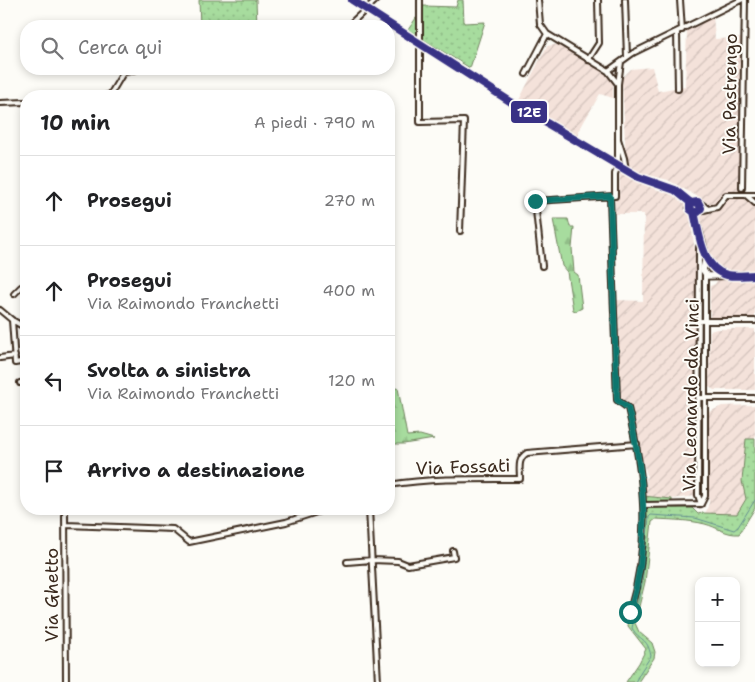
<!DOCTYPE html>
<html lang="it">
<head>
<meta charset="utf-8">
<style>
	:root { --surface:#fff; --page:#f6f6f6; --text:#202124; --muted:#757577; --line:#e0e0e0 }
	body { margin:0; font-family:"Shantell Sans",sans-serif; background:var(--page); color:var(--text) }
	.controls { position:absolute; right:15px; bottom:15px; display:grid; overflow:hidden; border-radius:10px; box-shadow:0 2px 8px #0003 }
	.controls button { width:45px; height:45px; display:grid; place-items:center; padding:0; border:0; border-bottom:1px solid var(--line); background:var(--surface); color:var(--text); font:25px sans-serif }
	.stop { position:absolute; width:15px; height:15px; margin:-11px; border:4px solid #0f766e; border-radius:50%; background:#fff }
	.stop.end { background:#0f766e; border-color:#fff; box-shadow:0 1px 5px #0008 }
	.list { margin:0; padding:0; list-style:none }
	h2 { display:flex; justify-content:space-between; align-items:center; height:65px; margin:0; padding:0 20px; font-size:21px }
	h2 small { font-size:16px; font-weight:400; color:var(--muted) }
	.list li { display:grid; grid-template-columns:32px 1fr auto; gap:15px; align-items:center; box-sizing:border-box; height:90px; padding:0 20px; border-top:1px solid var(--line) }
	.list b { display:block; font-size:19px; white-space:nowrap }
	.list p { margin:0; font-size:16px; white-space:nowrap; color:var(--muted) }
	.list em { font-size:16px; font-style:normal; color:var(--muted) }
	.icon { flex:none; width:28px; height:28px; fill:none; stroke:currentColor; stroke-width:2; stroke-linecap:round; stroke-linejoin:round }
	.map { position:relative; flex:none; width:755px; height:682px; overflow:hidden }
	.search { position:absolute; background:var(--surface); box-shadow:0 2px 8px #0003; left:20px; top:20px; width:375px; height:55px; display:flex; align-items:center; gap:12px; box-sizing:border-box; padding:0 18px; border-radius:20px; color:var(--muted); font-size:19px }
	.panel { position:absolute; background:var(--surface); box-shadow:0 2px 8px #0003; left:20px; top:90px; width:375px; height:425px; border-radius:20px }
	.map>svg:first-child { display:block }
	.industrial { fill:url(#industrial-furrows) }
	.grass { fill:url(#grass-dots); stroke:#71835e }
	.forest { fill:url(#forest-firs); stroke:#71835e }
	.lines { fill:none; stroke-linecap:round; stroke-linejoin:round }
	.stream { stroke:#658f90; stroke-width:1 }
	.street-casing { stroke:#3b2a1e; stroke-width:8 }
	.secondary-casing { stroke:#3b2a1e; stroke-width:9 }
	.street { stroke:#fdfcf7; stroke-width:4 }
	.secondary { stroke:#fdfcf7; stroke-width:5.5 }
	.bus-1-casing { stroke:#fdfcf7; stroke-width:11 }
	.bus-1 { stroke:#393185; stroke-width:8 }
	.route { stroke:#0f766e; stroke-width:6 }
	.labels { text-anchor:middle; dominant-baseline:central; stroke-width:4; stroke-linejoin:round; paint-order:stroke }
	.street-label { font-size:18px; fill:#3b2a1e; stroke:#fdfcf7 }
	.line-badge { stroke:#fdfcf7; stroke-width:2 }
	.badge-label { font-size:14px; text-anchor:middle; font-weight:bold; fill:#fff }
</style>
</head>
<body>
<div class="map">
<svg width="755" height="682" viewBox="0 0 755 682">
	<defs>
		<pattern id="industrial-furrows" width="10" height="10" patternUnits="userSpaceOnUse" patternTransform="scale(1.25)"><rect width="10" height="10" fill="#f4e2da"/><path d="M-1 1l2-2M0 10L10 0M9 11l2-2" fill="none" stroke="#d2c2bb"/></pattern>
		<pattern id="grass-dots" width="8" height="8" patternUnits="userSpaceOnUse" patternTransform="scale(1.25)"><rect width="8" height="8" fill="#a7dc9e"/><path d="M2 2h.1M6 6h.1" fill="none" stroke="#91bd88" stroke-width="1.8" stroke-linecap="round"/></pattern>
		<pattern id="forest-firs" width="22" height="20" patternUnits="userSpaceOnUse" patternTransform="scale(1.25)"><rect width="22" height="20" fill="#a7dc9e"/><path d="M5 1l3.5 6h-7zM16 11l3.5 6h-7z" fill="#91bd88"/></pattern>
	</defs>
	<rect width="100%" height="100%" fill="#fdfcf7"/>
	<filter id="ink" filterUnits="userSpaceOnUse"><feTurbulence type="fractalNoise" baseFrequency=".02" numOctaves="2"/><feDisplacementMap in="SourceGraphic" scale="10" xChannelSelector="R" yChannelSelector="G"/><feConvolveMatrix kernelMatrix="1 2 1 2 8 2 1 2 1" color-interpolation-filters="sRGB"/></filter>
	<g filter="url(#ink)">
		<path class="industrial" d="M713 15 715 39 742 38 740 191 755 193V319H717L710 317V286L715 284 719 277V268L712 261 700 228 699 214 707 202 668 180 633 171 628 167 626 163 622 78 631 69 652 67 658 91 685 86 687 30Z
			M559 44 607 74 613 83V98L600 94 578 132V136L519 100 547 46Z
			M620 173 631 179 678 193 688 202 697 265 695 496 672 499 643 496 647 475 638 447 640 441 631 408 620 396 619 393 617 300 643 301 644 214H615V200L619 197Z
			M717 329H755V390H714L709 387 710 331Z
			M755 405V439H746L742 481 746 499 737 514 702 513 706 512 709 503V412L722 406Z"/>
		<path class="grass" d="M199 0H256L257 26H200Z
			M458 0H463L464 23 485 22 470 68 408 30 424 6 456 7Z
			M746 439H755V508L739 534C726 535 717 527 705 524 689 520 672 520 656 519L652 522 645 582 635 623 639 632 652 643 655 652 654 658 638 682H626L639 663 646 649 628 626 630 606 641 561 643 496 672 499V508H692L698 514 702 513 737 514 746 499 742 481Z"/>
		<path class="forest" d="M553 219H568L570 227H574L572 248 574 272 578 275 582 308 576 311 573 310 567 272 562 266Z
			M398 388 407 436 420 435 434 439 404 444H389V389Z"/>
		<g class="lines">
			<path class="stream" d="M635 682 641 671 651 656C647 636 640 642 632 628L642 584 649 517 651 515 695 518 734 530 738 527 755 500"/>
			<g class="street-casing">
				<path id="street" d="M420 0V122L464 121 460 231
					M538 0 540 24 547 34
					M625 0 627 57
					M680 0 682 30
					M348 26 376 0
					M677 32 678 89
					M588 60 599 43 598 0
					M608 71 633 53 741 0
					M526 74 547 34 608 71 618 84V165L615 174V196L535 201 542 266
					M618 84 621 62
					M105 96 110 95 123 73 138 69
					M0 103 26 102
					M618 139 624 158 626 170
					M742 188 745 0
					M755 195H746L755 203
					M610 197 617 400 628 408C645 478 651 541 630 611
					M708 209 717 207 726 195H746
					M699 211 708 209 699 202
					M701 242 699 247 698 495 701 504
					M14 294 21 287H26
					M0 310 12 320 26 328
					M12 320 15 363 26 361
					M699 321H755
					M0 358 15 356
					M20 383 26 382
					M698 398H755
					M389 485C432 478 476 479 520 479 520 469 517 459 527 453L637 444
					M701 504 705 496V274
					M644 505 701 504
					M65 509 66 682
					M369 509 378 682
					M66 525 173 529 189 542 286 522 326 509
					M347 562 372 560 398 561 408 565 454 557 453 551"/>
			</g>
			<g class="secondary-casing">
				<path id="secondary" d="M352 0 511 102 618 165 638 177 675 190 691 203 698 202 701 208 698 212H694
					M691 203 689 208 694 212 706 256 715 269 727 275
					M706 256 703 270 707 276 755 275"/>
			</g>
			<use href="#street" class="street"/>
			<use href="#secondary" class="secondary"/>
			<g class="bus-1-casing">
				<path id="bus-1" d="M352 0 511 102 638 177 675 190 691 203 698 202 701 208 698 212H694
					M690 204V209L694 212C699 232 702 270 727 275 736 277 746 275 755 275"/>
			</g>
			<use href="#bus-1" class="bus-1"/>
		</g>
	</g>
	<g class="lines" filter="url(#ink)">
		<path class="route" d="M535 201 610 196 617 400 628 408C645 478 651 541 630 612"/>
	</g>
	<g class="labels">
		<g class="street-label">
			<text transform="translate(730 94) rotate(-89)">Via Pastrengo</text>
			<text transform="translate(691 395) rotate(-89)">Via Leonardo da Vinci</text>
			<text transform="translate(463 467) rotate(-2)">Via Fossati</text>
			<text transform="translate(52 595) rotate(-90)">Via Ghetto</text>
		</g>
	</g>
	<rect class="line-badge" x="510" y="100" width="38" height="24" rx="5" fill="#393185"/>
	<g class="badge-label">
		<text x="529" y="117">12E</text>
	</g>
</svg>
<div class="controls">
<button>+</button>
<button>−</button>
</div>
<div class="stop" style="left:630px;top:612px"></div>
<div class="stop end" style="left:535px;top:201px"></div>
<div class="search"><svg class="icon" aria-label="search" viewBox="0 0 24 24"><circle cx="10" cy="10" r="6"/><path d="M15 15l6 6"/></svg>Cerca qui</div>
<section class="panel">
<h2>10 min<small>A piedi · 790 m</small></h2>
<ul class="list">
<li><svg class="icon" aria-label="ahead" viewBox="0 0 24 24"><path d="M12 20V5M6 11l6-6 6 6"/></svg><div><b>Prosegui</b></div><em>270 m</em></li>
<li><svg class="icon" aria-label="ahead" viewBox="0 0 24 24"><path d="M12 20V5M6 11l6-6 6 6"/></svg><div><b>Prosegui</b><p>Via Raimondo Franchetti</p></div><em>400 m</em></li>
<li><svg class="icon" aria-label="left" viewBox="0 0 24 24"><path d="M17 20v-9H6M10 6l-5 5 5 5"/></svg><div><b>Svolta a sinistra</b><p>Via Raimondo Franchetti</p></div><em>120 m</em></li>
<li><svg class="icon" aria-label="arrive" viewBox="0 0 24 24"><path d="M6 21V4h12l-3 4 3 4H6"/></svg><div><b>Arrivo a destinazione</b></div></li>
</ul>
</section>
</div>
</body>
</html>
